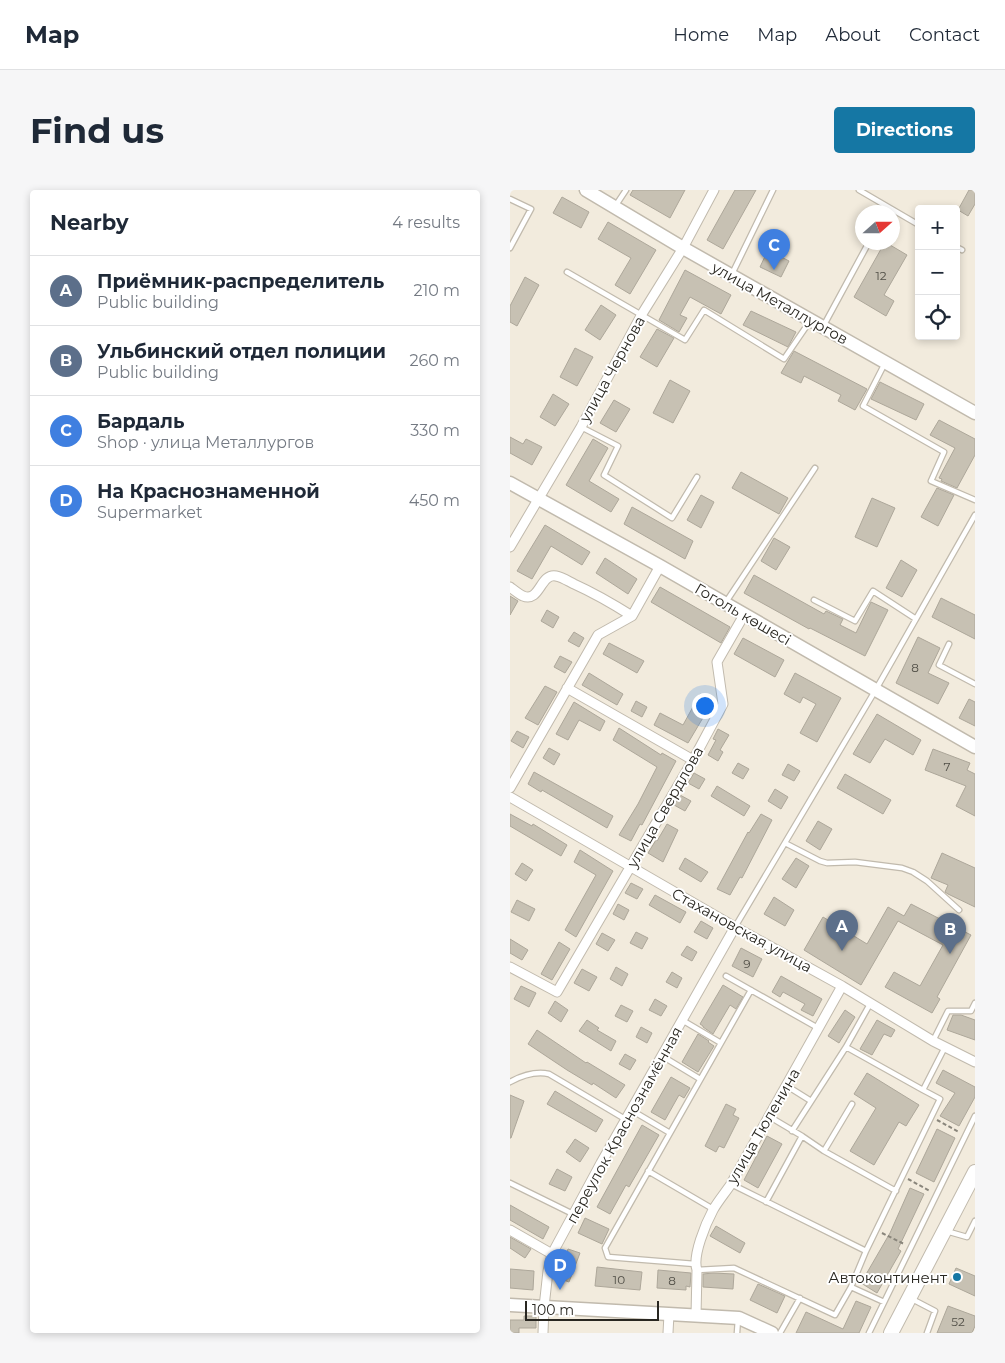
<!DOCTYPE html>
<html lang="en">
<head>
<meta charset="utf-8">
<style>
	:root { --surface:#fff; --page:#f6f6f7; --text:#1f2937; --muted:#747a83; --line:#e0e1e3; --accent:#1577a4 }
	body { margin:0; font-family:Montserrat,sans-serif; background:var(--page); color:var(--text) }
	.controls { position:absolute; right:15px; top:15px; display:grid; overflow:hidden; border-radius:5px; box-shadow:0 2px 8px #0003 }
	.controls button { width:45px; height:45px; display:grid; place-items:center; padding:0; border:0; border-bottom:1px solid var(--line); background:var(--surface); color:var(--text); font:25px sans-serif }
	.compass { position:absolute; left:345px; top:15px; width:45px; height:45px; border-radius:50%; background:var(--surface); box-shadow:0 2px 8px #0003; rotate:69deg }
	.scale { position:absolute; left:15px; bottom:12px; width:134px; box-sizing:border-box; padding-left:5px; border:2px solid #292721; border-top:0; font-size:14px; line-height:18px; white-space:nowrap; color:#292721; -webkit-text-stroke:4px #fff; paint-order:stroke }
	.you { position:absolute; left:194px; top:515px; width:18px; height:18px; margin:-12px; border:4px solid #fff; border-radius:50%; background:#1a73e8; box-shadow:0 0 0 8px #1a73e833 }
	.badge { display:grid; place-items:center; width:32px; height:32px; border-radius:50%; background:var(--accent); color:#fff; font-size:16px; font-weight:700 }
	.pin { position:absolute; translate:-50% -41px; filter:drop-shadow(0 1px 2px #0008) }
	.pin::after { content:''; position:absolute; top:26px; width:18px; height:15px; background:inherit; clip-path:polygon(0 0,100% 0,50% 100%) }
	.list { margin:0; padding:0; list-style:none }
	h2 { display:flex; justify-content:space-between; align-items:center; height:65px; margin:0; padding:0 20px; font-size:21px }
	h2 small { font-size:16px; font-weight:400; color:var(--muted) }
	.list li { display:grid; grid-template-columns:32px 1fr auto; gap:15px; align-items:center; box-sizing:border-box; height:70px; padding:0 20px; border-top:1px solid var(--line) }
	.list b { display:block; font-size:19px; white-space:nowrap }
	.list p { margin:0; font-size:16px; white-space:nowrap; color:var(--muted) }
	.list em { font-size:16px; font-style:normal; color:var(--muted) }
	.icon { flex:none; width:28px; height:28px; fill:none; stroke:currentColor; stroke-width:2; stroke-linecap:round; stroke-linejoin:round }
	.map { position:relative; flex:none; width:465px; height:1143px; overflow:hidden; border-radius:5px }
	header { display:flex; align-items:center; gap:30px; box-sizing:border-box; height:70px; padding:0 25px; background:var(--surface); border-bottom:1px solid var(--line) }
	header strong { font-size:24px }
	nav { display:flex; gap:28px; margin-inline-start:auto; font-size:18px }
	.intro { display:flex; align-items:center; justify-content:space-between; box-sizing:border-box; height:120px; padding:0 30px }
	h1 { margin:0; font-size:35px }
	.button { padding:12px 22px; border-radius:5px; background:var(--accent); color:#fff; font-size:18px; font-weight:700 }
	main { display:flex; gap:30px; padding:0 30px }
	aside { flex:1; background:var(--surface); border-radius:5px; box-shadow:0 2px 8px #0003 }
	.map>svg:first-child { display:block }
	.building { fill:#c7c1b3; stroke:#ada79a }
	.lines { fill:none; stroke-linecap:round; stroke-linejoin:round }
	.lane-casing { stroke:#c1baad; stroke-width:7 }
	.street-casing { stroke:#c1baad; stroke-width:11 }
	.secondary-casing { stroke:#c1baad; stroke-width:15 }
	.primary-casing { stroke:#c1baad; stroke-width:16 }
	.path { stroke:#89857b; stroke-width:2; stroke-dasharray:4 2.5; stroke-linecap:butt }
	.lane { stroke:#fff; stroke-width:4.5 }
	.street { stroke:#fff; stroke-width:9 }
	.secondary { stroke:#fff; stroke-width:12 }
	.primary { stroke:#fff; stroke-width:14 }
	.poi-dot { fill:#1577a4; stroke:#fff; stroke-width:2 }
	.labels { text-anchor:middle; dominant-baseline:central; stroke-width:4; stroke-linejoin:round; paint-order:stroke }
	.number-label { font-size:12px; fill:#504e46 }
	.street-label { font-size:15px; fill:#292721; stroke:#fff }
	.poi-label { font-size:15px; fill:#292721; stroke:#fff; text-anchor:end }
</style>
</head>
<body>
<header>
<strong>Map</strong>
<nav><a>Home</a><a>Map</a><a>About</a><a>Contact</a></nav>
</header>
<div class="intro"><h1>Find us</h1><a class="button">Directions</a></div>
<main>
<aside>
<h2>Nearby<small>4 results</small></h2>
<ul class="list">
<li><span class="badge" style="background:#5c6f8a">A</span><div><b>Приёмник-распределитель</b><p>Public building</p></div><em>210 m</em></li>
<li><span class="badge" style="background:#5c6f8a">B</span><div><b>Ульбинский отдел полиции</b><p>Public building</p></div><em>260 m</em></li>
<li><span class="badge" style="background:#3f7fe0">C</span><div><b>Бардаль</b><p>Shop · улица Металлургов</p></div><em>330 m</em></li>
<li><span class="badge" style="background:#3f7fe0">D</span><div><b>На Краснознаменной</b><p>Supermarket</p></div><em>450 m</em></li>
</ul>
</aside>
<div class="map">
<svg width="465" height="1143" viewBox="0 0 465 1143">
	<rect width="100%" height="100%" fill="#f2ebdd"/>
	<path class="building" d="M123 0H175L160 28 120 5Z
		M225 0H246L213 59 197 50Z
		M459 0H465V14L458 26 448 20Z
		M52 7 79 22 71 38 43 23Z
		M98 32 146 60 120 104 105 95 121 68 88 49Z
		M375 52 397 65 374 105 384 111 376 126 344 107Z
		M258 60 279 71 271 87 250 77Z
		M175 80 221 105 211 124 180 107 170 125 177 128 169 142 149 130Z
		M15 87 29 95 7 136 0 132V116Z
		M91 115 106 125 90 150 75 140Z
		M241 121 286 142 278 157 233 135Z
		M147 139 164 148 147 177 130 167Z
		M65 158 83 167 67 196 50 187Z
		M284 161 357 199 345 220 328 211 331 205 294 186 291 193 271 183Z
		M160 190 180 201 163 233 143 223Z
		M370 192 414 214 406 230 361 209Z
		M43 204 59 214 45 236 30 227Z
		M104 210 120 219 106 242 90 233Z
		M429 230 465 249V265L447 298 431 291 432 289 429 288 445 258 420 245Z
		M0 247 13 254 16 249 32 257 22 275 0 263Z
		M83 249 98 258 79 291 109 309 101 322 56 295Z
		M231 282 278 308 269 324 222 298Z
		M427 298 444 305 428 336 411 327Z
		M191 305 204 312 191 338 177 330Z
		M362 308 385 318 367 357 345 347Z
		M122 317 183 351 175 369 114 334Z
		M35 335 80 362 72 375 41 356 22 389 7 381Z
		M264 348 280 357 266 380 251 371Z
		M95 368 127 389 118 404 86 383Z
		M391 370 407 380 392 407 376 398Z
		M244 385 314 424 316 421 333 429 330 435 346 443 361 412 378 420 355 466 300 438 299 439 234 403Z
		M150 397 220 437 211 453 141 412Z
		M0 406 8 411 0 425Z
		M431 408 465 425V449L422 427Z
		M37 420 49 427 43 438 31 431Z
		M64 442 74 448 69 457 58 451Z
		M408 447 430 458 418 483 439 493 428 514 386 493Z
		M233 448 274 470 265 487 224 464Z
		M99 453 134 471 127 483 93 464Z
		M50 466 62 472 55 483 44 477Z
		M79 483 113 504 107 515 72 495Z
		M285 483 331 508 307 552 290 543 306 514 293 507 290 513 274 504Z
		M35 496 47 502 28 535 15 528Z
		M190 504 201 510 193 525 194 526 178 553 144 535 150 523 173 535Z
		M459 509 465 512V536L449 528Z
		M126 511 137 517 132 527 121 521Z
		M64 512 95 531 90 541 69 530 58 550 46 544Z
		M367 524 411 550 403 565 375 549 360 573 343 564Z
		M109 538 151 565 152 563 166 571 132 635 130 634 121 651 109 645 128 614 147 577 103 550Z
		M208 539 219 545 210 560 213 562 208 571 198 565 206 550 203 549Z
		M7 541 19 547 13 558 1 551Z
		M39 558 50 564 44 575 33 568Z
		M423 559 460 573 457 580 465 584V626L446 616 456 596 415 580Z
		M228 573 239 579 233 589 222 583Z
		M278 574 290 581 284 591 272 585Z
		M24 582 103 626 97 638 32 600 31 602 18 594Z
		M184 583 195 589 189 599 178 593Z
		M335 584 381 610 373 624 327 598Z
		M207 596 240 616 234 626 201 606Z
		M265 599 278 607 271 619 258 611Z
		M170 605 181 611 175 621 164 615Z
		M0 624 22 636 23 634 57 655 51 666 0 636Z
		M251 624 262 630 232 688 230 687 220 705 207 699 238 642 239 643Z
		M308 631 322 639 310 660 296 651Z
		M157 634 168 640 153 672 138 663 146 650 147 651Z
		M70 660 103 681 66 747 55 740 86 685 64 672Z
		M432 663 465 678V717L438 704 435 702 438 695 421 688Z
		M175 668 198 682 191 692 169 679Z
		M286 668 299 676 286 698 272 689Z
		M12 673 23 680 16 691 5 684Z
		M121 693 133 699 127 709 115 703Z
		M145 705 176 722 170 733 139 715Z
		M264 707 284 720 275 736 254 724Z
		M7 710 25 719 19 731 1 722Z
		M108 714 119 720 114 730 103 724Z
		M401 714 461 745 427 807 430 809 422 823 375 797 384 782 410 796 433 755 388 731 351 795 294 760 313 727 357 754 378 717 394 726Z
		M191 731 203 738 197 749 184 742Z
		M126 742 138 748 132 759 120 753Z
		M92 743 105 750 98 761 86 754Z
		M0 749 18 760 12 770 0 763Z
		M49 752 60 759 42 790 31 784Z
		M177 756 187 762 182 771 171 765Z
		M231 758 252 769 243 787 222 776Z
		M106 777 118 784 112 796 100 789Z
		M72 779 87 787 79 801 64 793Z
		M162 782 172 788 167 798 156 792Z
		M271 786 312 809 303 826 291 820 295 814 273 802 270 807 262 802Z
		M213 795 233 807 226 819 220 815 203 844 193 837V836L190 834Z
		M11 796 26 803 19 817 4 809Z
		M145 809 157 816 151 826 139 820Z
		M45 811 58 820 51 832 38 823Z
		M111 815 123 821 117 832 105 826Z
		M335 820 345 827 329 853 318 846Z
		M443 825H451L465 830V850L437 840Z
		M77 830 89 838 87 840 106 851 101 861 69 841Z
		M367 830 385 840 381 847 374 844 362 865 350 859Z
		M131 837 142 843 137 853 126 847Z
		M27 840 76 873 77 872 115 895 106 908 83 893 82 895 57 880 18 854Z
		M188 844 199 851 198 852 204 856 188 882 172 872Z
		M115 864 126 870 120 880 109 874Z
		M433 880 465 897V907L449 936 430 926 445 903 426 893Z
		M357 883 409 915 396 936 389 932 364 975 340 961 366 918 344 904Z
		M161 887 180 898 174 908 169 905 155 930 141 922Z
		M45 901 93 930 86 942 37 914Z
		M0 905 14 911 1 948H0Z
		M216 914 226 919 223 925 229 928 214 958 209 956 206 962 195 956Z
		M132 935 149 945 119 997 116 995 100 1024 87 1017Z
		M427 939 445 948 424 992 406 983Z
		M257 946 272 954 248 998 234 990Z
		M65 949 79 958 70 972 56 962Z
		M47 979 62 987 55 1001 39 994Z
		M400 998 414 1004 388 1059 391 1061 367 1103 351 1093 380 1043Z
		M0 1015 39 1037 33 1049 0 1030Z
		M75 1028 99 1039 92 1054 68 1043Z
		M206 1036 235 1053 230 1063 200 1046Z
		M0 1047 21 1059 15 1068 0 1058Z
		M58 1059 70 1063 59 1092 48 1088Z
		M87 1077 132 1082 130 1100 85 1096Z
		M446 1078 465 1086V1106L439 1094Z
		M0 1079 24 1081 23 1100 0 1098Z
		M148 1080 181 1083 180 1097 176 1096V1100L147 1098Z
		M203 1083 224 1084 223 1099 193 1097V1084Z
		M248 1094 275 1106 267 1123 240 1110Z
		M346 1111 361 1117 349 1143H286L296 1122 333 1139Z
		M438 1116 465 1126V1136L462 1143H427Z
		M14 1126H26V1138H9V1143H0V1130H14Z"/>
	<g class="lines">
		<g class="lane-casing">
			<path id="lane" d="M349 0 409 35
				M0 9 21 19 0 58
				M106 15 116 0
				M446 57 452 60
				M57 82 175 150 194 120 274 169 300 131
				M222 84 263 0
				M314 135 359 52
				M375 173 353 216 434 262 421 291 465 310
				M71 237 108 256 94 285 162 328 187 287
				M304 410 345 431 363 401 406 429
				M216 412 305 278
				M439 454 429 475 465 494
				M275 653 310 671 317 673 345 672 392 678 403 682 417 691 449 720
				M225 737 365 501 465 325
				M216 786 308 838
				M172 830 211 853
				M423 851 438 821H461L465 813
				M336 857 413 900
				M152 866 190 889
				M0 892C13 885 25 881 39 884L115 929
				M277 896 301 911
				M121 920 160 943
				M282 941 336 857 360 814
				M292 946 314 961 386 1001
				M314 961 342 914
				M138 981 203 1019
				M0 993 63 1024
				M221 994 356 1061
				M256 1012 292 946 260 927
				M436 1041 457 1047 465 1031
				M185 1074 98 1067 95 1058 241 800
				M187 1080 224 1078 325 1125 341 1097 356 1061 430 909 413 900 435 857
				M341 1097 374 1112
				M400 1108 425 1121 417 1143
				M227 1143 228 1129
				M270 1143 290 1108
				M359 1143 465 926"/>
		</g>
		<g class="street-casing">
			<path id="street" d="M0 357 71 237 132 124 173 58 204 0
				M0 397C4 400 9 404 13 406 30 413 30 383 46 386 52 387 58 391 64 394 84 403 103 414 122 426
				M57 498 183 570
				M0 598 88 445 122 426 150 376
				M0 607 225 737 332 796 423 851 465 872
				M0 777 47 802 183 570 213 514 207 472 234 425
				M0 1040 42 1064
				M186 1126 187 1080C182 1066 196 1033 203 1020 208 1011 215 1003 221 994L332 796
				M33 1143 34 1117 38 1081 42 1064 91 973 225 737
				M158 1143 159 1124"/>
		</g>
		<g class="secondary-casing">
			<path id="secondary" d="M76 0 173 58 465 223
				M0 293 150 376 465 557
				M0 1115 229 1128 262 1143"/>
		</g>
		<g class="primary-casing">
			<path id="primary" d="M381 1143 465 982"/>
		</g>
		<path class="path" d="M427 930 449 942
			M398 989 420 1001
			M372 1043 394 1054"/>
		<use href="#lane" class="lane"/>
		<use href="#street" class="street"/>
		<use href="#secondary" class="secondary"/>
		<use href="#primary" class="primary"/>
	</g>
	<circle class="poi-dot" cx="447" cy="1087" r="5"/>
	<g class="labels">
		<g class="number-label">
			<text x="371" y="85">12</text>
			<text x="405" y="477">8</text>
			<text x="437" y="576">7</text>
			<text x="237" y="773">9</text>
			<text x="109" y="1089">10</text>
			<text x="162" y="1090">8</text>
			<text x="448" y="1131">52</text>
		</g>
		<g class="street-label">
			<text transform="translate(270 113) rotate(29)">улица Металлургов</text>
			<text transform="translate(102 179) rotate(-61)">улица Чернова</text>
			<text transform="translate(233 424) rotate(30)">Гоголь көшесі</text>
			<text transform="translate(155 617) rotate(-60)">улица Свердлова</text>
			<text transform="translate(232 740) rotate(29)">Стахановская улица</text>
			<text transform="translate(114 935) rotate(-61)">переулок Краснознамённая</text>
			<text transform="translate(253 936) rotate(-60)">улица Тюленина</text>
		</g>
		<g class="poi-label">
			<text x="437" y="1087">Автоконтинент</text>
		</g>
	</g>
</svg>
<div class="controls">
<button>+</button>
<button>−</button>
<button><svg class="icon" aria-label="locate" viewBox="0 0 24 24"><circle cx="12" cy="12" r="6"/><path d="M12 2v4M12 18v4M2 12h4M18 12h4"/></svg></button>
</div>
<svg class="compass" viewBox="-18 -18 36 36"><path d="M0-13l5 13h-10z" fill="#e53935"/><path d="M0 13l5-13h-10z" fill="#747a83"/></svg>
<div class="scale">100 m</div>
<div class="you"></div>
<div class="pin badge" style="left:332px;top:761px;background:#5c6f8a">A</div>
<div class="pin badge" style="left:440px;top:764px;background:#5c6f8a">B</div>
<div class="pin badge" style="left:264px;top:80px;background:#3f7fe0">C</div>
<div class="pin badge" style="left:50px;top:1100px;background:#3f7fe0">D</div>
</div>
</main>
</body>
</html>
